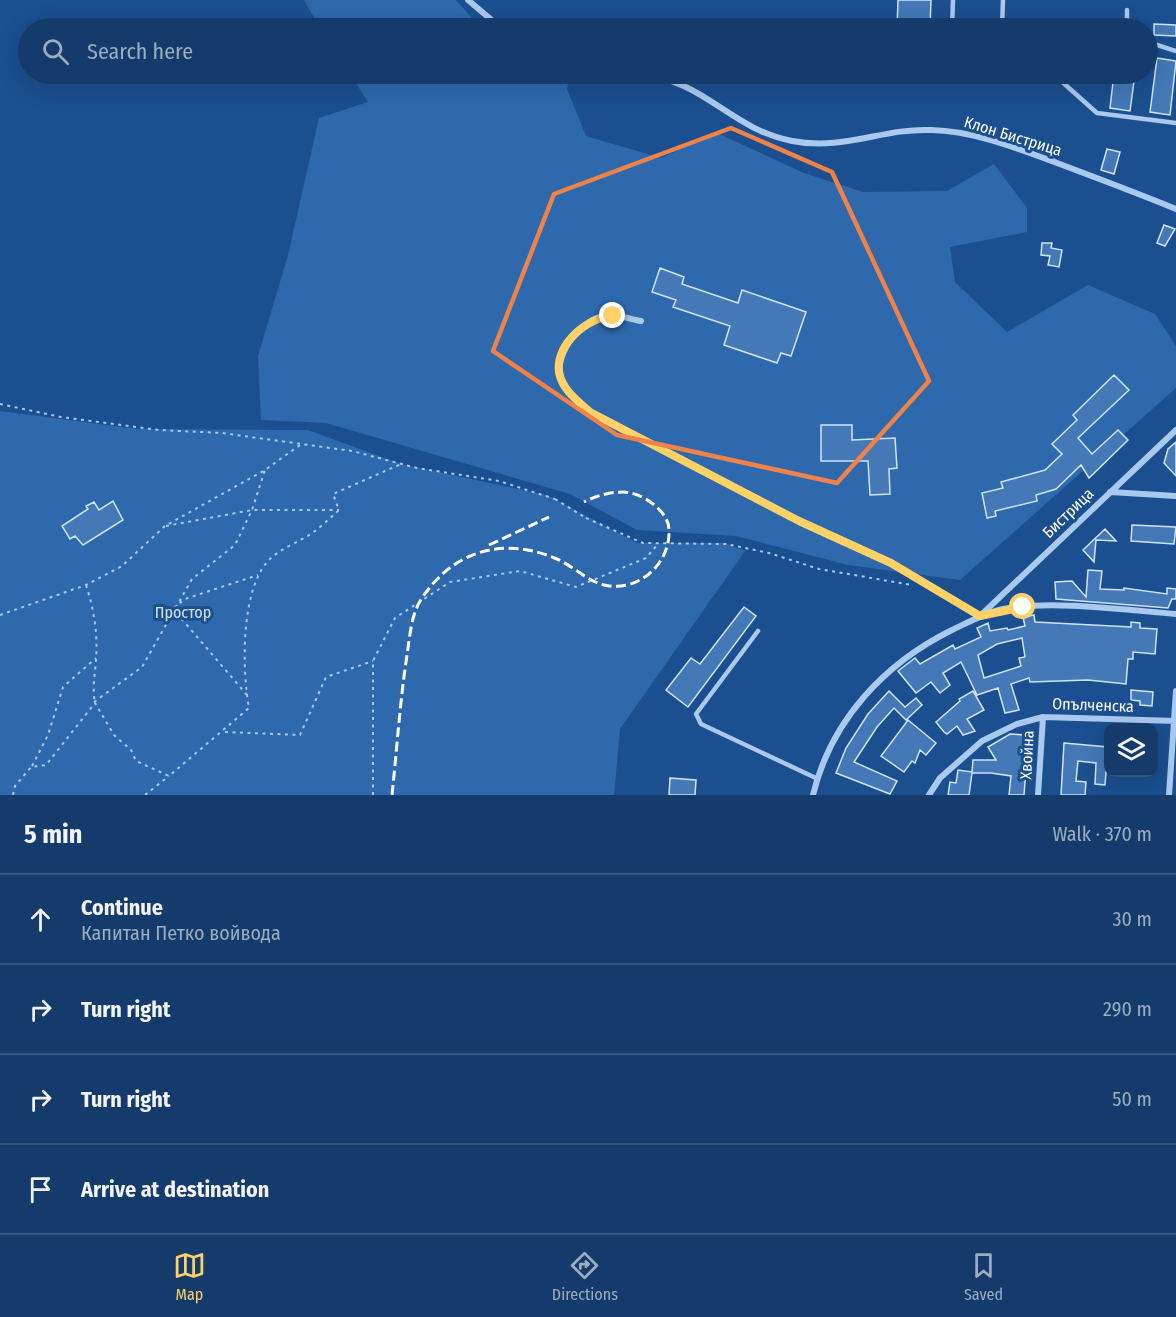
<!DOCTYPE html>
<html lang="en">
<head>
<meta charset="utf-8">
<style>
	:root { --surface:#143b6b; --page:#1d4271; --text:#f1f3f6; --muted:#9dadc1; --line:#33557e; --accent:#ffd166 }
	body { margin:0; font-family:"Fira Sans Condensed",sans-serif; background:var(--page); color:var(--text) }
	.controls { position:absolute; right:18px; bottom:18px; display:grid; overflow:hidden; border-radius:12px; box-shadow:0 6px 24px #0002 }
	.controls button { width:54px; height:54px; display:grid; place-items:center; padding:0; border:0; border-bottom:2px solid var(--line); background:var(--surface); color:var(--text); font:30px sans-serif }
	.stop { position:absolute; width:18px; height:18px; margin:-14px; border:4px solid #ffd166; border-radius:50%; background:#fff }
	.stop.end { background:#ffd166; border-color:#fff; box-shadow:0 2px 6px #0008 }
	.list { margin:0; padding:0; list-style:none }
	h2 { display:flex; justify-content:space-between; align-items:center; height:78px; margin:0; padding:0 24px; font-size:26px }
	h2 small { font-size:20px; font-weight:400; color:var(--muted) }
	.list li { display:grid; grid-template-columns:39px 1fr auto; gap:18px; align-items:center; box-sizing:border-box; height:90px; padding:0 24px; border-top:2px solid var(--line) }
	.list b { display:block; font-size:22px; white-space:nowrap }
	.list p { margin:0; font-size:20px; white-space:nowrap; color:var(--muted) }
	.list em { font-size:20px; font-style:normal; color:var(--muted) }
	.icon { flex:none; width:33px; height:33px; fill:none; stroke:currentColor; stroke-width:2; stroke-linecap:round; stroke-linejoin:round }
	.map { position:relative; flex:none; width:1176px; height:795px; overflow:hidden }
	.search { position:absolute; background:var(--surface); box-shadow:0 6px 24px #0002; left:18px; right:18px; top:18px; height:66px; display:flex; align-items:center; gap:15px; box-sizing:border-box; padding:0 21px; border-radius:33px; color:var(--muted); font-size:22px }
	.sheet { height:438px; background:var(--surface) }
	nav { display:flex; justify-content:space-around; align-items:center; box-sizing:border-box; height:84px; border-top:2px solid var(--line); background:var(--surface); font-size:16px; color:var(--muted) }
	nav a { display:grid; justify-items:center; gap:3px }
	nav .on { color:var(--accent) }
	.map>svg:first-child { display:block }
	.green { fill:#2e69ad }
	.building { fill:#4478b7; stroke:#cfe3fa; stroke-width:1.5; fill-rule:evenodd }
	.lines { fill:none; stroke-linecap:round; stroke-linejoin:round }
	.path { stroke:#a9c9ee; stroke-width:2; stroke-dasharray:3 4.5; stroke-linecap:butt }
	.lane { stroke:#a9c9ee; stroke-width:4.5 }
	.street { stroke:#a9c9ee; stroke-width:6 }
	.rail { stroke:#fff; stroke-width:3; stroke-dasharray:10 4.5; stroke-linecap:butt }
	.path-bridge { stroke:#a9c9ee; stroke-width:2; stroke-dasharray:3 4.5; stroke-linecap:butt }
	.route { stroke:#ffd166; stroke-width:8 }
	.marked { fill:none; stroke:#ee8249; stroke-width:4.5; stroke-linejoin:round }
	.labels { text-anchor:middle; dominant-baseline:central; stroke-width:6; stroke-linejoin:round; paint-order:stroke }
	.street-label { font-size:16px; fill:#fff; stroke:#1b4f8f }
	.park-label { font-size:16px; fill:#cfe3fa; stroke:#1b4f8f }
</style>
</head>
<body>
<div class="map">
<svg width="1176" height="795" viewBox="0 0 1176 795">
	<rect width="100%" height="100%" fill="#1b4f8f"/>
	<path class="green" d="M304 0H456L481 28H320Z
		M350 74H571L567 89 586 136 661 158 717 133 804 173 863 192 947 191 994 164 1027 208V232L950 247 955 282 1007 332 1088 285 1155 314 1176 346V388L960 580 848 565 736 536 637 530 570 494 326 423 261 420 258 356 288 255 319 118 368 102Z
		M0 411 138 429 308 430 401 464 547 495 637 543H725L745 551 620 729 614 795H0Z"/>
	<path class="building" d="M898 0H931L930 28H897Z
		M1154 24 1176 25V36L1154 35Z
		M1157 58 1176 61 1170 115 1150 112Z
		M1114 74H1135L1130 111 1110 108Z
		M1107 149 1120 152 1114 174 1101 170Z
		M1164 225 1175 229 1165 246 1157 243Z
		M1042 243H1052L1051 248 1062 250 1059 267 1048 265 1050 256 1041 255Z
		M660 268 684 277 682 284 738 303 742 290 806 312 791 356 781 353 777 363 724 345 730 326 673 307 676 300 652 292Z
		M1114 375 1129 390 1078 438 1092 454 1118 430 1128 440 1089 478 1081 465 1056 489 1036 495 1037 501 995 511 996 516 987 518 982 493 1003 488 1001 482 1045 470 1062 454 1052 444 1077 420 1073 415Z
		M821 425H852V440L895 438 897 468 889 469 890 494 870 495 868 461H821Z
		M1176 442V476L1164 463 1168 449Z
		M113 501 123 520 83 545 75 536 70 539 62 526 88 509 86 506 94 502 99 510Z
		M1132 525 1176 527 1174 544 1131 541Z
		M1105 529 1116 541 1096 540 1094 562 1083 550Z
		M1088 570 1102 571 1100 589 1124 590V588L1167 594V588L1176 589V599H1172L1168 608 1056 599 1055 582 1072 581 1086 597Z
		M744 607 756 616 688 707 666 690 691 658 700 664Z
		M1034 615 1035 622 1131 627V622L1140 623V628L1157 629 1155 654 1133 652V659H1128L1126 684 1088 680 1030 682 1029 678 1011 684 1019 710 1005 713 998 688 977 695 961 662 943 673 950 685 940 693 931 682 916 693 898 671 915 658 920 664 953 645 955 649 981 637 977 628 988 623 990 631 1007 628 1008 630 1025 626 1023 617ZM1022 638 1025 657 1019 658 1021 666 984 678 978 655 997 644Z
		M1131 690 1153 692 1152 706 1140 705V701L1131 700Z
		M889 691 905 707 916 698 922 705 906 720 894 708 877 727 854 762 897 781 890 794 836 773 846 748 868 714Z
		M973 691 984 710 967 719 975 731 963 735 957 726 947 734 944 732 936 722 960 701 959 699Z
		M908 720 936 743 926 755 920 750 915 763 912 761 904 772 881 756Z
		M1010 734 1026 735 1028 743 1024 795H1009L1011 776 991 773H972L969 795H948L950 782 956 783 958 770 972 772 973 760H996L988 747Z
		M1064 743 1108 747 1105 785 1095 784 1096 763 1078 761 1076 781 1086 782 1085 795H1061Z
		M670 778 696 780 695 795H669Z"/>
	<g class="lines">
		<path class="path" d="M0 404 61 417 159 430 222 433 352 451 417 468 499 481 555 499
			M586 518 643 543 726 544 769 553 819 569 912 585
			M166 526 252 510H339
			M86 585C94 610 98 633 96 660 95 675 92 688 95 703
			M0 615 86 585 122 566 165 526 265 470 300 445
			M247 695 180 617 175 607 185 599 258 575
			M94 702 142 667 192 579 235 545 252 510 265 470
			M225 732 300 735 326 677 373 661
			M32 766 48 735 63 687 96 658
			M13 795 15 786 31 767 46 765 95 703 114 735 131 750 136 761 169 776 249 708C242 670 240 586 271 558 282 548 298 542 311 534 321 527 330 518 339 510L333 494 401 464
			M145 795 169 776
			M373 795V661L395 618 450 582 520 571 576 587 646 558 658 544"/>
		<path class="lane" d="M1127 10V28
			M952 28 953 0
			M1002 28 1003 0
			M1148 42 1176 51
			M918 76 1060 80 1097 113 1176 123
			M758 631 696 714 701 724 818 779"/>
		<path class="street" d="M468 0 501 28
			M636 74C704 78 729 129 792 141 844 151 882 128 931 130 974 131 1017 148 1057 163 1097 178 1137 193 1176 209
			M641 321C629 319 611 312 599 317 573 327 548 364 566 389 572 398 583 405 590 412L799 521 891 563 980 616 1176 430
			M1110 492 1176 496
			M813 795C831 720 885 663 952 630 969 622 985 613 1003 609 1051 600 1126 610 1176 614
			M929 795 940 778 982 741 1017 724 1043 717 1176 721
			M1038 795 1043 717
			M1169 795 1176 691"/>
		<path class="rail" d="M489 545 549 517
			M392 795C397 748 400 701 407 655 410 636 411 614 422 598 454 550 504 536 557 559 573 566 587 581 604 585 639 593 671 563 669 529 668 510 641 492 623 492 609 492 596 496 584 502"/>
		<path class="path-bridge" d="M555 499 586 518"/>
	</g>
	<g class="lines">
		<path class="route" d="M613 316C589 316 555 344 559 372 562 390 578 401 590 412L799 521 891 563 980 616 1023 607"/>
	</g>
	<path class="marked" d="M731 128 832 172 929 381 837 483 617 435 493 351 554 194Z"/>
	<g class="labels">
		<g class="street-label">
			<text transform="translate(1013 136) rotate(17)">Клон Бистрица</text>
			<text transform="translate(1068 513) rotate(-44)">Бистрица</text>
			<text transform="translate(1093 705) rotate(2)">Опълченска</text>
			<text transform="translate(1027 755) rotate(-87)">Хвойна</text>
		</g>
		<g class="park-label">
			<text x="183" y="612">Простор</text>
		</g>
	</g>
</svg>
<div class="controls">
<button><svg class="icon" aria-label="layers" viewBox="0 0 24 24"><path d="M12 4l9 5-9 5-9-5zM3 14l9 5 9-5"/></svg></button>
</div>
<div class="stop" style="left:1023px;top:607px"></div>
<div class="stop end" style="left:613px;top:316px"></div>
<div class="search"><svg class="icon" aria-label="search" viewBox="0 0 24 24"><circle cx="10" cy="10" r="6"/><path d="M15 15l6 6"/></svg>Search here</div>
</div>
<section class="sheet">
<h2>5 min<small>Walk · 370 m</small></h2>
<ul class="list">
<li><svg class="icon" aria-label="ahead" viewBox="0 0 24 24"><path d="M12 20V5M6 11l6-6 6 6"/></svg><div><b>Continue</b><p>Капитан Петко войвода</p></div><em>30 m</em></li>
<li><svg class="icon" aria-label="right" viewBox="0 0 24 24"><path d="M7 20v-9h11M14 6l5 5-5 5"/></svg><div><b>Turn right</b></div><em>290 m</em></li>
<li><svg class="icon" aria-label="right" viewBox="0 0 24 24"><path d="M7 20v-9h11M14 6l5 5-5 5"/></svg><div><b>Turn right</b></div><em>50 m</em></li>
<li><svg class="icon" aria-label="arrive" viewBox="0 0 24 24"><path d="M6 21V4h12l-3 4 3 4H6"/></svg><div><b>Arrive at destination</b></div></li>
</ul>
</section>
<nav>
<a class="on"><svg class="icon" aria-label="map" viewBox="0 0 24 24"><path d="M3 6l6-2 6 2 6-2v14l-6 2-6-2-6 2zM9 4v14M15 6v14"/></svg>Map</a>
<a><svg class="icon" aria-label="directions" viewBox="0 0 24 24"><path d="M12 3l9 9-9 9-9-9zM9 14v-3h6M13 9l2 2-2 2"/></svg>Directions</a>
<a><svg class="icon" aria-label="saved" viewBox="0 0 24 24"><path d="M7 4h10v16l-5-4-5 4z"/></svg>Saved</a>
</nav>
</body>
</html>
